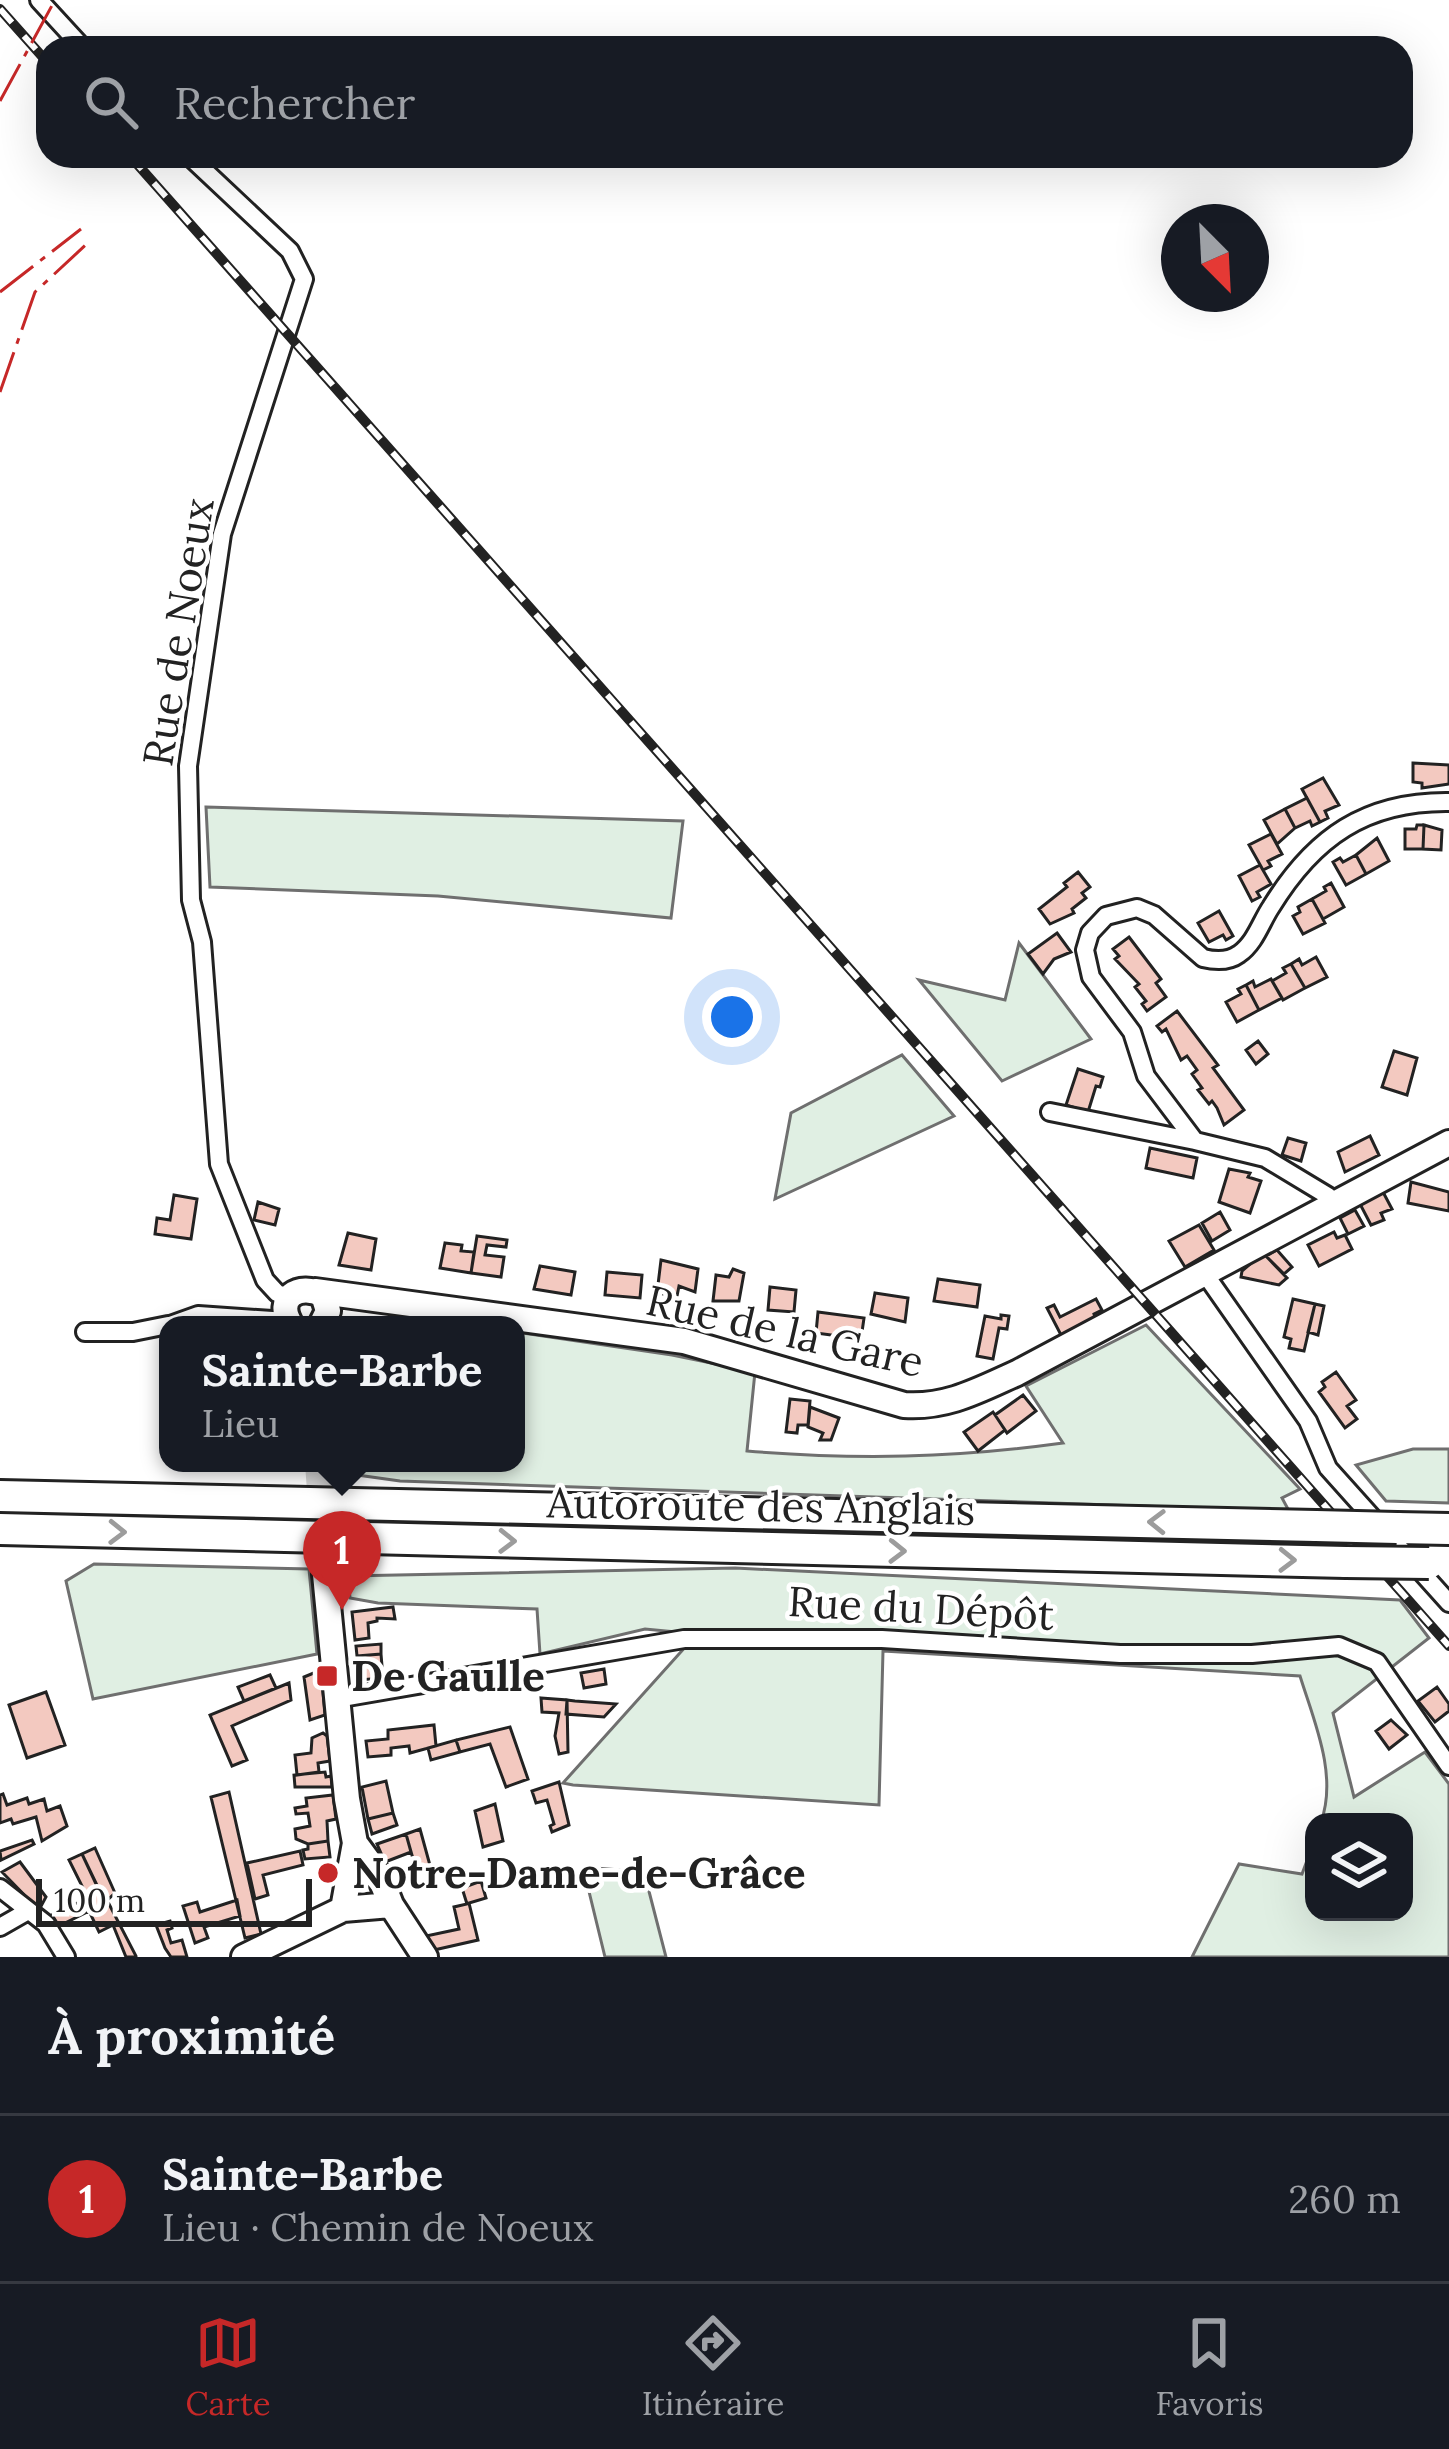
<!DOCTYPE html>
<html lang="fr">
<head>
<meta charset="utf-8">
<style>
	:root { --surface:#171b24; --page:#242831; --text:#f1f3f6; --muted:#9ea1a6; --line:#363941; --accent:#c62828 }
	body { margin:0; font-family:Lora,serif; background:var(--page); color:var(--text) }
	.controls { position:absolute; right:36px; bottom:36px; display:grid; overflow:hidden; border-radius:24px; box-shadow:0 12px 48px #0002 }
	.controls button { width:108px; height:108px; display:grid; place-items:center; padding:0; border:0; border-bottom:3px solid var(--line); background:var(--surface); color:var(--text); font:60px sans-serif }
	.compass { position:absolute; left:1161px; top:204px; width:108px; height:108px; border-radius:50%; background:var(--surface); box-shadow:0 12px 48px #0002; rotate:156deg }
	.scale { position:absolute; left:36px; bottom:30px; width:276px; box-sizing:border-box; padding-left:12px; border:6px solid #222; border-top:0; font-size:33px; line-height:42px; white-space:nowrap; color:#222; -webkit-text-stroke:9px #fff; paint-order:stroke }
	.you { position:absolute; left:732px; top:1017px; width:42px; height:42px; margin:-30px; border:9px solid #fff; border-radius:50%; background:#1a73e8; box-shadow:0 0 0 18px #1a73e833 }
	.badge { display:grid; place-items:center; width:78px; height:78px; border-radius:50%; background:var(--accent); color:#fff; font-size:39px; font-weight:700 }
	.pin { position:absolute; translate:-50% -99px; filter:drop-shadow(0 3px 6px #0008) }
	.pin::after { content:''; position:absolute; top:63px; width:42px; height:36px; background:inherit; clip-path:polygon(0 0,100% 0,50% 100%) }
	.popup { position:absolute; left:159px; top:1316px; width:366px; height:156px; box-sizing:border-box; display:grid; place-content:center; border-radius:24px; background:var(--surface); filter:drop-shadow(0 3px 9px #0005); font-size:39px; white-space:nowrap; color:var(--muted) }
	.popup b { font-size:45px; color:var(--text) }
	.popup::after { content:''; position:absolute; left:50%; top:100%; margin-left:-24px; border:24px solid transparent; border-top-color:var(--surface) }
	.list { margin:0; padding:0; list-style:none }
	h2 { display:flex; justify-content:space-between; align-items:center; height:156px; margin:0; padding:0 48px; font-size:51px }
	h2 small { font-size:39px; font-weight:400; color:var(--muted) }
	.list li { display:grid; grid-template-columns:78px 1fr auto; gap:36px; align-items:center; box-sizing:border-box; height:168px; padding:0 48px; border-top:3px solid var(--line) }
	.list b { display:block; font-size:45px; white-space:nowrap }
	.list p { margin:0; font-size:39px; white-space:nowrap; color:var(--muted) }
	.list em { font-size:39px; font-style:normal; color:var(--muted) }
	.icon { flex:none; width:66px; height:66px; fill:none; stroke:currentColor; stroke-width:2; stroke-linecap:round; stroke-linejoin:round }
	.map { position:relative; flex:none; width:1449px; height:1957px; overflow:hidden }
	.search { position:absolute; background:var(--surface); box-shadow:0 12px 48px #0002; left:36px; right:36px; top:36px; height:132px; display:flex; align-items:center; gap:30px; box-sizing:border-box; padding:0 42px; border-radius:36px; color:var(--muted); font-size:45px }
	.sheet { height:324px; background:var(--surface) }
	nav { display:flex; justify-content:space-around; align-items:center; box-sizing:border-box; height:168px; border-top:3px solid var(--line); background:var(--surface); font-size:33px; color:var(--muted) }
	nav a { display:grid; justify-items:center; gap:6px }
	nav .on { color:var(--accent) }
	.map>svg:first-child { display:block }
	.green { fill:#e0efe3; stroke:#6f6f6f; stroke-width:3 }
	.building { fill:#f3c9c0; stroke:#222; stroke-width:3 }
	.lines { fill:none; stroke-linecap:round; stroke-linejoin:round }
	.secondary-tunnel { stroke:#d3d3d3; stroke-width:24; stroke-dasharray:24 12; stroke-linecap:butt }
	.street-casing { stroke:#222; stroke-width:22 }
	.secondary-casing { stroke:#222; stroke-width:30 }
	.highway-casing { stroke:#222; stroke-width:36 }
	.street { stroke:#fff; stroke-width:16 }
	.secondary { stroke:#fff; stroke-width:24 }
	.highway { stroke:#fff; stroke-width:30 }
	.rail-casing { stroke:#222; stroke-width:10 }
	.rail { stroke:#fff; stroke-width:6; stroke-dasharray:18; stroke-linecap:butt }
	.highway-bridge-casing { stroke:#222; stroke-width:36; stroke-linecap:butt }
	.highway-bridge { stroke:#fff; stroke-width:30 }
	.power { stroke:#c62828; stroke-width:3; stroke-dasharray:42 9 6 9; stroke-linecap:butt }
	.oneway { stroke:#9c9c9c }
	.poi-dot { fill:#c62828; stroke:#fff; stroke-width:4.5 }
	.labels { text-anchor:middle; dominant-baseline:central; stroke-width:9; stroke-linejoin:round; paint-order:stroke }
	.street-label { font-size:42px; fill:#222; stroke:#fff }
	.poi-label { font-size:42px; font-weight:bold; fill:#222; stroke:#fff; text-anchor:start }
</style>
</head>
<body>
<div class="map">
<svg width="1449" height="1957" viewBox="0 0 1449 1957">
	<rect width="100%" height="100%" fill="#fff"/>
	<path class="green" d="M206 807 683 821 671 918 438 896 210 887Z
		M1019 943 1091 1039 1002 1081 919 980 1005 1000Z
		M902 1055 954 1116 775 1199 791 1113Z
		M1146 1325 1300 1489 1282 1498 1289 1511 400 1481 329 1471 335 1463H516V1332L672 1355 755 1372 747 1451C858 1460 953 1458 1063 1443L1026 1386Z
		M1413 1449H1449V1503L1386 1501 1356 1465Z
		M94 1564 309 1569 317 1654 93 1699 66 1581Z
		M735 1568 1400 1600 1429 1638 1333 1713 1354 1797 1425 1752 1449 1784V1957H1192L1239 1864 1302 1874 1314 1842V1912H1404V1822H1321C1338 1775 1314 1721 1300 1676L883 1651 879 1805 573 1785 563 1783 697 1634 645 1629 540 1654 537 1609 378 1603 350 1598 348 1576Z
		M583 1867 644 1872 666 1957H605Z"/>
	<path class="building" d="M1413 763 1449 765V784L1422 788V783L1413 782Z
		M1323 778 1339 805 1325 811 1328 818 1320 822 1302 789Z
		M1307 798 1320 822 1312 826 1310 821 1295 828 1285 809Z
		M1285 809 1295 828 1277 844 1264 820Z
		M1417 825H1424L1423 849H1405V829H1416Z
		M1424 825 1442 830 1441 850 1423 849Z
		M1271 834 1282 854 1268 861 1271 866 1263 870 1249 845Z
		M1377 838 1389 861 1366 874 1356 855Z
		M1356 855 1366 874 1346 885 1333 862 1340 858 1343 862Z
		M1260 865 1271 884 1257 892 1260 897 1252 901 1239 876Z
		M1078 872 1090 887 1082 893 1086 898 1072 909 1074 913 1050 924 1039 909 1067 887 1064 883Z
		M1331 883 1344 907 1323 919 1312 899 1326 891 1324 887Z
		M1312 899 1325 923 1303 934 1293 916 1300 912 1298 907Z
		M1219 911 1233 936 1226 940 1223 935 1209 942 1198 923Z
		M1057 933 1071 952 1054 959 1043 974 1028 954Z
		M1129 937 1161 979 1156 983 1166 997 1147 1011 1142 1004 1146 1001 1135 987 1139 984 1115 959 1119 956 1113 949Z
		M1316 957 1327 977 1305 988 1291 964 1299 959 1302 965Z
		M1291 964 1305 988 1283 1000 1272 981 1286 973 1283 968Z
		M1271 979 1282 998 1259 1010 1246 985 1253 981 1255 987Z
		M1246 985 1259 1010 1237 1022 1226 1002 1241 994 1238 989Z
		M1177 1011 1218 1065 1213 1068 1244 1110 1224 1125 1217 1108 1212 1101 1209 1104 1198 1090 1202 1088 1192 1074 1197 1070 1187 1056 1181 1060 1166 1029 1162 1032 1157 1026Z
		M1258 1041 1268 1054 1256 1064 1246 1050Z
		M1394 1051 1417 1058 1407 1095 1382 1087Z
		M1078 1069 1103 1077 1100 1087 1096 1086 1088 1112 1066 1105Z
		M1370 1136 1379 1155 1345 1172 1338 1152Z
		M1288 1138 1306 1143 1301 1161 1282 1155Z
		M1150 1148 1197 1158 1193 1178 1146 1168Z
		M1229 1169 1250 1173 1248 1177 1261 1181 1250 1213 1219 1202Z
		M1411 1182 1449 1192V1211L1408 1203Z
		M1383 1192 1392 1209 1381 1213 1384 1220 1371 1225 1360 1204Z
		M174 1195 197 1199 191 1239 155 1234 157 1218 170 1220Z
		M258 1202 279 1209 275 1225 254 1220Z
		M1355 1210 1364 1226 1348 1234 1340 1218Z
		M1220 1212 1230 1230 1212 1241 1202 1223Z
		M1199 1225 1214 1250 1185 1267 1169 1241Z
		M1334 1232 1337 1238 1345 1235 1352 1249 1319 1266 1308 1245Z
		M348 1233 376 1239 371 1270 339 1265Z
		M477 1236 507 1240 506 1247 487 1245 485 1255 504 1257 501 1277 471 1273Z
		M445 1243 462 1245 461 1251 474 1252 471 1273 440 1268Z
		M1277 1250 1292 1267 1284 1274 1266 1256Z
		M1263 1253 1287 1278 1279 1285 1241 1277 1242 1271Z
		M661 1260 698 1269 695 1292 679 1286 677 1296 657 1293Z
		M540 1266 575 1272 571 1295 534 1289Z
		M733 1269 744 1273 739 1301H713L716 1275 729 1277Z
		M607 1272 642 1275 640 1298 605 1295Z
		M938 1279 980 1285 977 1307 934 1301Z
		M770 1287 796 1290 794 1312 768 1310Z
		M875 1293 908 1298 905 1322 871 1314Z
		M1096 1299 1102 1310 1094 1314 1095 1317 1061 1335 1047 1308 1054 1305 1060 1317Z
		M1293 1299 1315 1304 1304 1351 1289 1348 1291 1339 1284 1337Z
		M1315 1304 1324 1306 1318 1335 1308 1332Z
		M818 1312 864 1318 861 1339 816 1333Z
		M1001 1315 1009 1316 1007 1329 999 1328 993 1359 977 1356 985 1316 1001 1319Z
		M416 1316 484 1325H416Z
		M1336 1372 1356 1400 1347 1406 1357 1419 1345 1428 1319 1392 1325 1387 1322 1382Z
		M1023 1395 1036 1411 1007 1433 995 1415Z
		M790 1399 810 1401 808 1425H798L797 1433 786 1432Z
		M810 1407 839 1418 831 1440H820L823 1433 808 1427Z
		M993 1412 1005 1430 978 1451 964 1432Z
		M393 1607 395 1619 377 1618V1621L368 1623 369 1638 355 1640 352 1612Z
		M381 1644V1654L357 1656 356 1646Z
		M381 1654 383 1678 359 1680 357 1656Z
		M604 1669 606 1684 584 1688 581 1673Z
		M321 1670 325 1715 310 1720 304 1677Z
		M270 1675 276 1688 244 1701 238 1687Z
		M289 1683 291 1700 232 1726 247 1760 232 1766 210 1715Z
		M1437 1687 1449 1704V1711L1435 1722 1418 1701Z
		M46 1692 65 1745 27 1758 9 1705Z
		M541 1698 567 1700 568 1752 559 1754 555 1736 559 1713 542 1712Z
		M567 1700 575 1701 616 1704 604 1717 566 1714Z
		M1391 1720 1407 1735 1389 1749 1376 1731Z
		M434 1725 436 1746 410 1753 409 1746 391 1748V1755L368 1757 366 1741 388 1739V1730Z
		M510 1727 528 1779 506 1787 490 1744 460 1752 456 1740Z
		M323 1733 327 1736 330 1761 318 1763 319 1772 297 1775 295 1755 311 1753 312 1738Z
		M456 1740 460 1752 431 1760 428 1748Z
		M325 1772 326 1777 331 1776 332 1787H295L294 1775Z
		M386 1781 393 1813 368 1819 362 1787Z
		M559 1782 569 1825 552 1832 550 1826 554 1824 547 1800 536 1803 532 1791Z
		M229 1792 261 1934 245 1938 211 1797Z
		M3 1794 7 1805 27 1798 29 1804 44 1799 47 1811 60 1806 67 1826 42 1841 36 1817 13 1824 11 1819 0 1823V1795Z
		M333 1795 336 1819 327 1821 328 1841 308 1844 296 1839 295 1829 310 1826 308 1813 296 1814 295 1808 307 1806 306 1798Z
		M495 1804 503 1841 483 1847 475 1811Z
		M393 1813 397 1825 372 1834 368 1819Z
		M420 1829 431 1869 417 1873 406 1834Z
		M406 1834 411 1852 385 1862 377 1844Z
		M32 1840 34 1844 1 1860 0 1851Z
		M328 1841 330 1857 305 1859 303 1850 308 1849V1844Z
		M95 1848 115 1893 105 1902 82 1854Z
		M300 1851 303 1865 263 1875 268 1895 255 1899 247 1863Z
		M82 1854 105 1903 59 1926 52 1915 88 1898 69 1860Z
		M20 1862 46 1897 39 1910 2 1872Z
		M481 1881 486 1898 469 1903 478 1940 434 1950 426 1936 459 1929 454 1907 467 1904 462 1888Z
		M237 1900 240 1916 204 1927 208 1938 195 1943 183 1906 197 1902 200 1912Z
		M109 1904 136 1956V1957H126L113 1925 99 1932 90 1913Z
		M170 1921 172 1928 167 1930 171 1943 182 1940 187 1957H171L165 1948 156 1925Z"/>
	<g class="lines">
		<path class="secondary-tunnel" d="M317 1463 325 1574"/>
		<g class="street-casing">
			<path id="street" d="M39 0 83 48
				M189 156 290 251 304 279 222 534 188 766 191 900 202 942 219 1164 265 1280 277 1293 288 1297
				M1050 1112 1195 1141
				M1333 1203 1328 1196 1265 1158 1195 1141 1146 1076 1132 1032 1091 977 1085 950 1090 933 1106 916 1137 908 1154 915 1203 958C1215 961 1228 962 1239 954 1255 943 1261 922 1271 907 1314 837 1366 801 1449 802
				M1205 1274 1308 1421 1328 1468 1449 1603
				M170 1325 198 1315 287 1321
				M85 1332H133L168 1325
				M336 1699 684 1639H882L1120 1654H1252L1339 1646 1377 1662 1449 1766
				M0 1888 46 1924 66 1957
				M0 1927 28 1911"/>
		</g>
		<g class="secondary-casing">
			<path id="secondary" d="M315 1291 684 1341 904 1405C947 1408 979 1390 1017 1373L1449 1143
				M291 1325C274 1298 299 1282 323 1295L328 1311 321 1325
				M325 1574 347 1799 355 1843 343 1909
				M355 1843 380 1877 391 1905 425 1957
				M244 1957 343 1909 391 1905"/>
		</g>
		<g class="highway-casing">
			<path id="highway" d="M0 1496 1316 1526
				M1397 1528 1449 1529
				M0 1529 1346 1562"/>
		</g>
		<use href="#street" class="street"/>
		<use href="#secondary" class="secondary"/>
		<use href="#highway" class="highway"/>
		<g class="rail-casing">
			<path id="rail" d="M0 9 48 63
				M130 156 1449 1646"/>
		</g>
		<use href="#rail" class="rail"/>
		<g class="highway-bridge-casing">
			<path id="highway-bridge" d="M1316 1526 1397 1528
				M1346 1562 1429 1563"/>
		</g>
		<use href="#highway-bridge" class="highway-bridge"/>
		<path class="power" d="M0 101 55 0
			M0 292 81 229
			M0 392 35 292 91 240"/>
	</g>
	<defs><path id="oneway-chevron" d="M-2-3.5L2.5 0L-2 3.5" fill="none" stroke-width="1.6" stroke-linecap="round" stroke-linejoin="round" transform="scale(3)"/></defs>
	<g class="oneway">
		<use href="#oneway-chevron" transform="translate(1157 1522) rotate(-179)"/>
		<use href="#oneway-chevron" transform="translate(117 1532) rotate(1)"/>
		<use href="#oneway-chevron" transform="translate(507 1541) rotate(1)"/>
		<use href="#oneway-chevron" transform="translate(897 1551) rotate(1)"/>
		<use href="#oneway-chevron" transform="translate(1287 1560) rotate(1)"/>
	</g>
	<g class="poi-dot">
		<rect x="315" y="1664" width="24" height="24" rx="6"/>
		<circle cx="328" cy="1873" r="12"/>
	</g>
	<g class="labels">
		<g class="street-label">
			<text transform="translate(178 632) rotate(-81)">Rue de Noeux</text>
			<text transform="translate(785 1331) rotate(13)">Rue de la Gare</text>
			<text transform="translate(761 1506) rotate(1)">Autoroute des Anglais</text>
			<text transform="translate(921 1608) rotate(3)">Rue du Dépôt</text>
		</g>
		<g class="poi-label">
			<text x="351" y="1676">De Gaulle</text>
			<text x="352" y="1873">Notre-Dame-de-Grâce</text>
		</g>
	</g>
</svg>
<div class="controls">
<button><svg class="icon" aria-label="layers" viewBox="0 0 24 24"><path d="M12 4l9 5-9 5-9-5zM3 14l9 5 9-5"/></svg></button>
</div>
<svg class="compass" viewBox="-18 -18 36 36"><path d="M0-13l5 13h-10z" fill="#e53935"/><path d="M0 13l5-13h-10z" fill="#9ea1a6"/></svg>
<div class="scale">100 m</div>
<div class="you"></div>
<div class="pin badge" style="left:342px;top:1610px">1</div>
<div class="popup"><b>Sainte-Barbe</b>Lieu</div>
<div class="search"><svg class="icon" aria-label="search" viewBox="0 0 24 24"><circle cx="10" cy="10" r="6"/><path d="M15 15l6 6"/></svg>Rechercher</div>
</div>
<section class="sheet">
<h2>À proximité<small></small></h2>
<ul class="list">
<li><span class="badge">1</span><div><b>Sainte-Barbe</b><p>Lieu · Chemin de Noeux</p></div><em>260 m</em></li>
</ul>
</section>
<nav>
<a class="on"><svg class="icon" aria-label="map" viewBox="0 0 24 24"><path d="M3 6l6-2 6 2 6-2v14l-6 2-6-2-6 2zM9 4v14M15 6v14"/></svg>Carte</a>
<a><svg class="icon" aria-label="directions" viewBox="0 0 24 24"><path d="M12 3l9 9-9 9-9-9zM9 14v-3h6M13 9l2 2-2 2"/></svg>Itinéraire</a>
<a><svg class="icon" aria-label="saved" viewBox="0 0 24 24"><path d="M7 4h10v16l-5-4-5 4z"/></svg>Favoris</a>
</nav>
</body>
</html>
